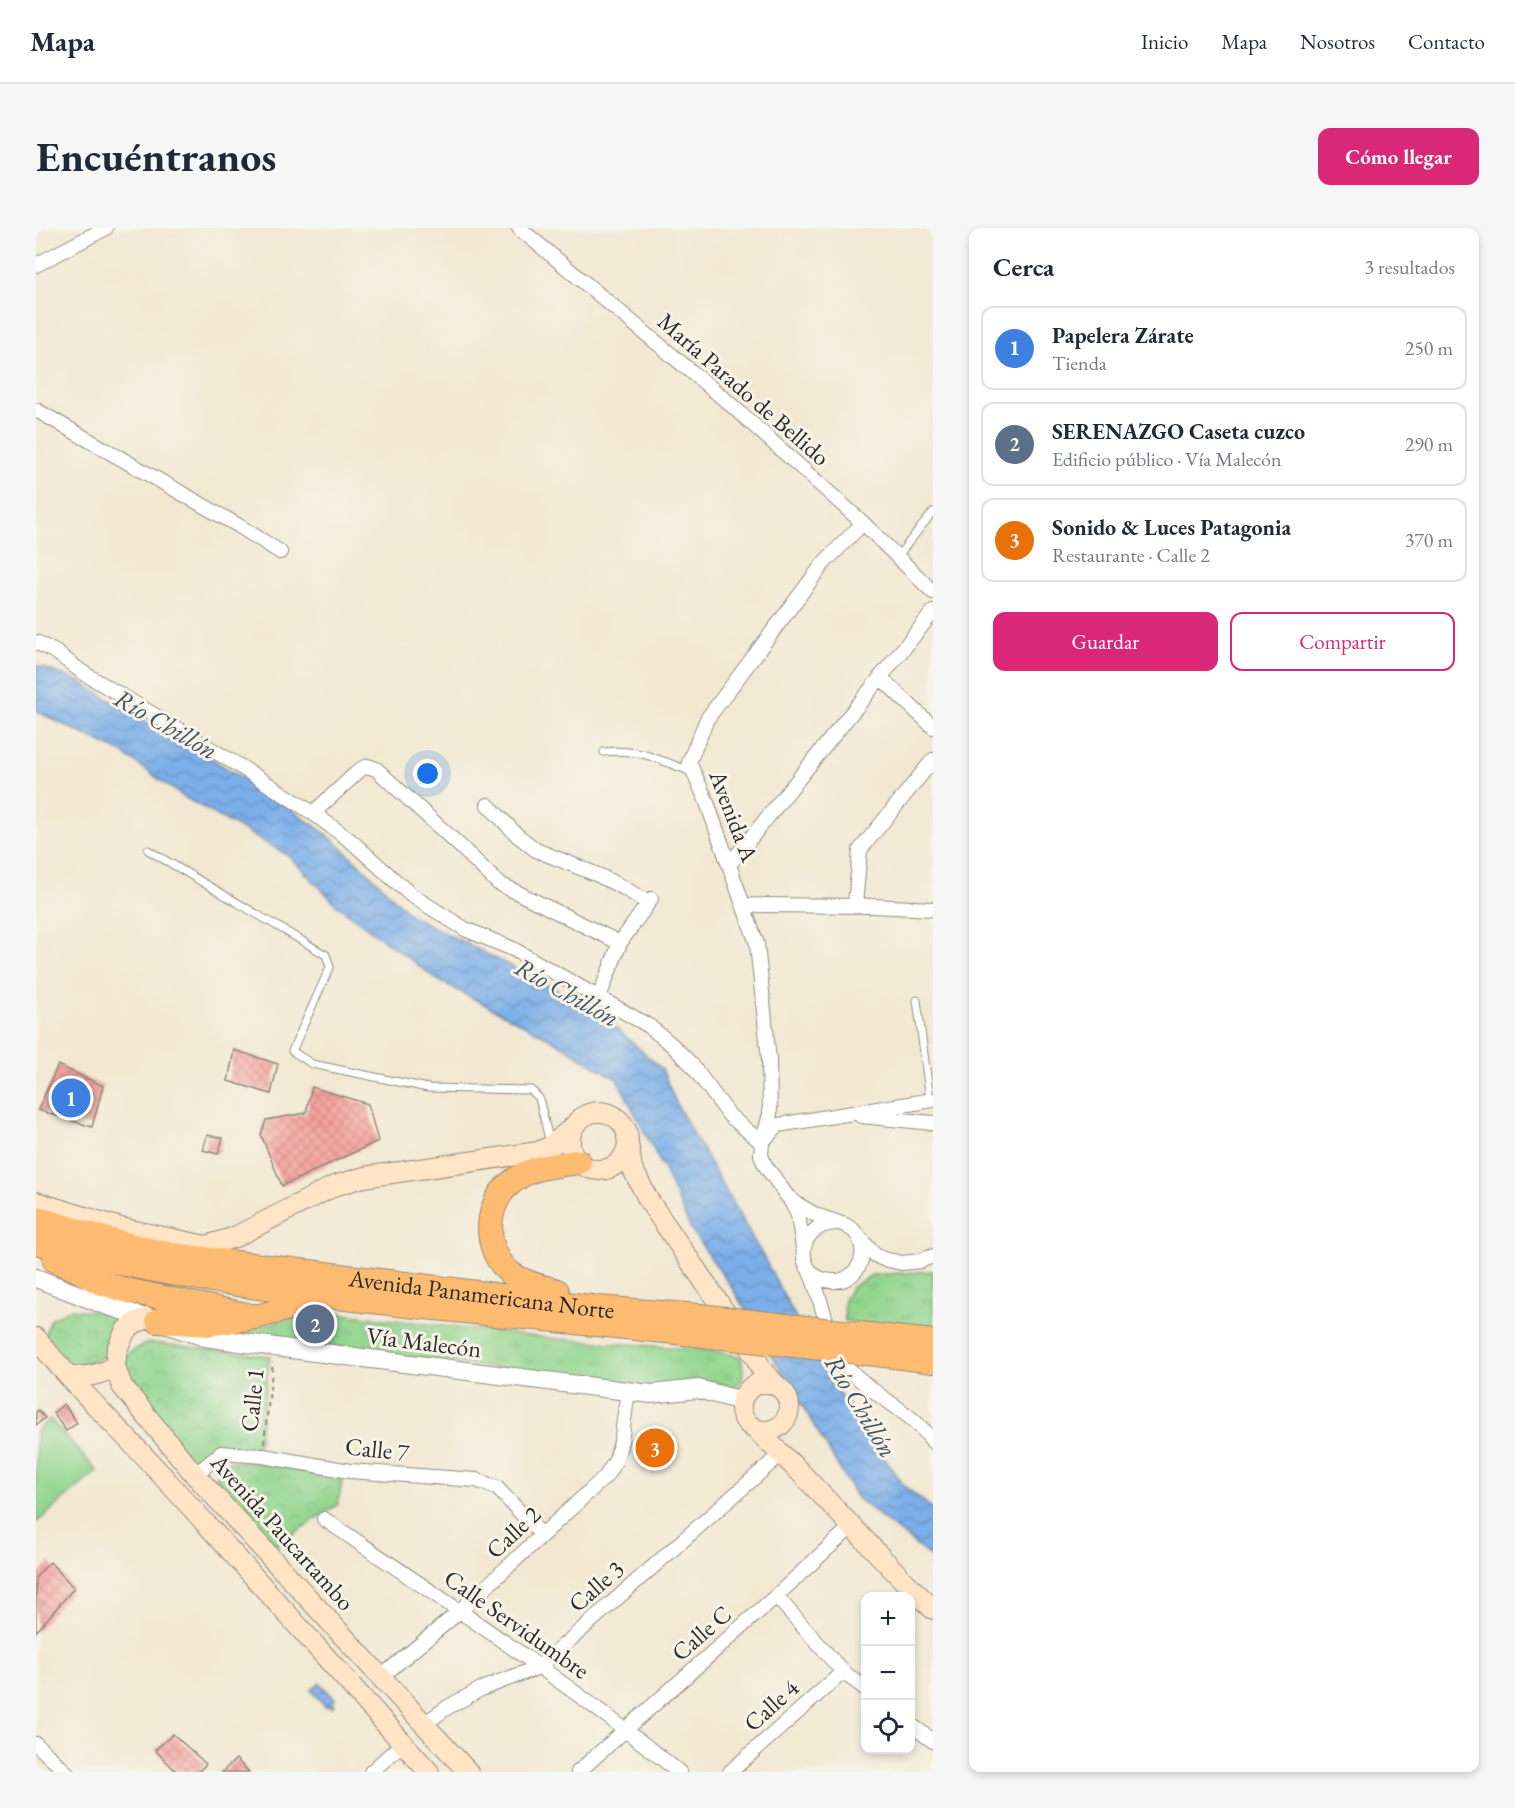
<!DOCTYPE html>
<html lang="es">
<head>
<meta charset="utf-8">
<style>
	:root { --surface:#fff; --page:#f6f6f7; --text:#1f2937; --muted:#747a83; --line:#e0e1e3; --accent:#db2777 }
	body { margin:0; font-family:"EB Garamond",serif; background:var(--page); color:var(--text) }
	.controls { position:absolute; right:18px; bottom:18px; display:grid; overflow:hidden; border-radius:12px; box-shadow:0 3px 9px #0003 }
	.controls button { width:54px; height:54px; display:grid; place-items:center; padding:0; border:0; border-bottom:2px solid var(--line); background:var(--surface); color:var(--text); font:30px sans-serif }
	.you { position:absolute; left:392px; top:546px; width:21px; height:21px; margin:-15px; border:4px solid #fff; border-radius:50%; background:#1a73e8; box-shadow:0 0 0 9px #1a73e833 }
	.badge { display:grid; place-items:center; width:39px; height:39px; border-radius:50%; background:var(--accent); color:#fff; font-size:20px; font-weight:700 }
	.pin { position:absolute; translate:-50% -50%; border:3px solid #fff; box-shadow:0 2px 6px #0006 }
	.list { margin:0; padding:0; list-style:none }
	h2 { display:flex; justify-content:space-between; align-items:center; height:78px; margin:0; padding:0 24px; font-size:26px }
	h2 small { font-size:20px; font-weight:400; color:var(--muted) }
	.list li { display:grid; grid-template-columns:39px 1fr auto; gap:18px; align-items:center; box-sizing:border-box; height:84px; margin:0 12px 12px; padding:0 12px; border:2px solid var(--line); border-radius:12px }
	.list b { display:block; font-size:22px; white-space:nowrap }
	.list p { margin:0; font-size:20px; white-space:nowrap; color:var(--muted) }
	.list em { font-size:20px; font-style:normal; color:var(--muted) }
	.actions { display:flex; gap:12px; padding:18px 24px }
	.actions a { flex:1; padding:14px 0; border:2px solid var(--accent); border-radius:12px; text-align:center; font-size:21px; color:var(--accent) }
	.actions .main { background:var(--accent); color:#fff }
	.icon { flex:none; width:33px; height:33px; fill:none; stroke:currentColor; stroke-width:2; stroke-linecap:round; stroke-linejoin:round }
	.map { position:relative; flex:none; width:897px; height:1544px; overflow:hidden; border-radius:12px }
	header { display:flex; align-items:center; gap:36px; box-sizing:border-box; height:84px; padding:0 30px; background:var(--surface); border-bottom:2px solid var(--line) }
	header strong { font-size:28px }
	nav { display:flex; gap:33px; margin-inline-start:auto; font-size:21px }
	.intro { display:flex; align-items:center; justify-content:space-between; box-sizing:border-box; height:144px; padding:0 36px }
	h1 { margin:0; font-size:42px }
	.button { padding:15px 27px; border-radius:12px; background:var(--accent); color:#fff; font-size:21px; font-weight:700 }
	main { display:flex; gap:36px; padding:0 36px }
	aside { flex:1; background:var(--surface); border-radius:12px; box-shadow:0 3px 9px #0003 }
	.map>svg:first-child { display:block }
	.grass { fill:url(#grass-tufts); stroke:#5e805c; stroke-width:1.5 }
	.park { fill:url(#park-crowns); stroke:#5e805c; stroke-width:1.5 }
	.garden { fill:#91d58e; stroke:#5e805c; stroke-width:1.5 }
	.water { fill:url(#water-waves); stroke:#546d8a; stroke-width:1.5 }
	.building { fill:url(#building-cross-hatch) }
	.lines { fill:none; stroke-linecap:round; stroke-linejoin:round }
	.service-casing { stroke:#8e8a7e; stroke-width:9 }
	.minor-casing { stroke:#8e8a7e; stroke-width:16 }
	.tertiary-casing { stroke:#8e8a7e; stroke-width:20 }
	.secondary-casing { stroke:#8e8a7e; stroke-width:22 }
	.trunk-casing { stroke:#8e8a7e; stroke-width:26 }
	.path { stroke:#8e8a7e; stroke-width:2; stroke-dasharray:4.5 4.5; stroke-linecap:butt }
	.service { stroke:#fff; stroke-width:7 }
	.minor { stroke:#fff; stroke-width:14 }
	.tertiary { stroke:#fff; stroke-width:18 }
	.secondary { stroke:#ffe4c6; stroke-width:20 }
	.trunk { stroke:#ffbb71; stroke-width:24 }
	.trunk-bridge-casing { stroke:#8e8a7e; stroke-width:26; stroke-linecap:butt }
	.trunk-bridge { stroke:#ffbb71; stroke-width:24 }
	.labels { text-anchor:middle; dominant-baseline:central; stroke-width:6; stroke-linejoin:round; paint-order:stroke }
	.street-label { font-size:24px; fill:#2b2b2b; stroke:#f7f3e8 }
	.water-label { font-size:26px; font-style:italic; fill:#435364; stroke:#f7f3e8 }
</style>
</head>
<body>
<header>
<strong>Mapa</strong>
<nav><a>Inicio</a><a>Mapa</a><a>Nosotros</a><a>Contacto</a></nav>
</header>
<div class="intro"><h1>Encuéntranos</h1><a class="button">Cómo llegar</a></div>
<main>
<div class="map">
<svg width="897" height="1544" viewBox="0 0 897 1544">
	<defs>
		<pattern id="grass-tufts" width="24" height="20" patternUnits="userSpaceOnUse" patternTransform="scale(1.5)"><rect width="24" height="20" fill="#91d58e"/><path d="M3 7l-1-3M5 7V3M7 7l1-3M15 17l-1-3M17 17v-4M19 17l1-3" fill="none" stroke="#7db77b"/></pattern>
		<pattern id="park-crowns" width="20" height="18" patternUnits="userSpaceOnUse" patternTransform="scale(1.5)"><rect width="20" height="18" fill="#91d58e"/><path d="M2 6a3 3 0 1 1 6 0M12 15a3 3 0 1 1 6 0" fill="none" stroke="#7db77b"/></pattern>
		<pattern id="water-waves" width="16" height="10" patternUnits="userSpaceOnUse" patternTransform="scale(1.5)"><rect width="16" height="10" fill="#7cafe9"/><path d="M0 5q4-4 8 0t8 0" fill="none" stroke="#668fbd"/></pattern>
		<pattern id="building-cross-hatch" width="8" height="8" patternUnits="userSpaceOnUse" patternTransform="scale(1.5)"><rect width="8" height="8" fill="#f79d97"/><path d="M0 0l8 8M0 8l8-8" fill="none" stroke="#c8807b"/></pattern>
	</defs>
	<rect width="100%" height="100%" fill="#f7f3e8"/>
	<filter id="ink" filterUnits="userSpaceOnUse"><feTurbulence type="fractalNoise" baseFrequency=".0167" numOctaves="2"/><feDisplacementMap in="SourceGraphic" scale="12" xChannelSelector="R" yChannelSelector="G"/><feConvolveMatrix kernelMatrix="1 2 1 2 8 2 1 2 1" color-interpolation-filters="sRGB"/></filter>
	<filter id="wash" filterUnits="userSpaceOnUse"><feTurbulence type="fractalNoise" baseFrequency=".008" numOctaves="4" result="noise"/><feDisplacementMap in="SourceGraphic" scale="24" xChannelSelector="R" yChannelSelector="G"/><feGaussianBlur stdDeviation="1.35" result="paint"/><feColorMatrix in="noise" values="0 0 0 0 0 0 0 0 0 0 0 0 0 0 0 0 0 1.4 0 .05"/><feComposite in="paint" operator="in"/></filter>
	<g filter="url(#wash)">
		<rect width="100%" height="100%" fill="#f2e8d1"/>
		<path class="grass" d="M897 1043V1104L809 1093 808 1072 816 1059 836 1047Z
			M280 1083 521 1111 671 1122 705 1129C707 1141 710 1151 699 1159L676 1154 657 1153 613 1161 201 1105Z"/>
		<path class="park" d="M34 1081 64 1084 86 1090C84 1127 68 1132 35 1138L10 1110V1104L15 1091Z
			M117 1115 234 1128 222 1219 185 1222 160 1243 92 1159 87 1138 92 1125 110 1116Z
			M193 1233 217 1234 306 1251 302 1276 239 1318 179 1251Z"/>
		<path class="garden" d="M14 1191 61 1243 0 1295V1203Z"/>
		<path class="water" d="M0 437 45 454 99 488 150 515 242 572 293 608 338 650 374 687 559 781 626 841 641 877 728 1030 792 1149 867 1257 897 1281V1331L821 1270 698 1063 655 1002 629 944 581 851 513 810 402 752 303 679 253 628 148 569 86 525 0 483Z
			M284 1455 299 1471 296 1474 298 1477 296 1479 292 1477 290 1479 275 1462Z"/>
		<g id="blocks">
			<path class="building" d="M198 822 242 836 235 866 192 853Z
				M22 837 67 858 56 899 2 882Z
				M276 859 332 876 342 913 246 958 225 907 230 892 270 885Z
				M171 907 187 910 182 926 167 922Z
				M28 1176 41 1195 30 1203 17 1185Z
				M2 1182 9 1190 0 1197V1184Z
				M14 1334 38 1360 0 1404V1349Z
				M137 1506 170 1536 162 1544H141L119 1522Z
				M200 1531 213 1544H186Z"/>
		</g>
	</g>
	<g filter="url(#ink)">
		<use href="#blocks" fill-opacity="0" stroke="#8e8a7e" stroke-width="1.5"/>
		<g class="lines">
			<g class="service-casing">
				<path id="service" d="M861 329 897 284
					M568 524C603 520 624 532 656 544
					M112 622 290 727 294 739 256 823 276 836 392 860 495 862 503 870 514 915
					M881 772 894 872"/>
			</g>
			<g class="minor-casing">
				<path id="minor" d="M483 0 693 175 827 295 897 364
					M0 37 70 0
					M0 182 203 298 244 324
					M827 295 787 336 671 491 653 534 670 572 721 716 733 831 734 886 726 915 725 927 729 937 751 968 761 976 780 987 809 997 817 1002 839 1027 847 1031 866 1035 884 1033 897 1028
					M0 414 21 425 46 444 202 537 277 585 315 613 375 667 429 701 477 721 613 798 636 817 655 836 694 888 726 915
					M844 449 897 499
					M452 577 481 607 500 622 562 647 588 660 612 675
					M277 585 325 541 332 538 340 541 424 618 462 655 584 715
					M693 637 897 384
					M707 677 837 678 897 681
					M819 677 824 622 897 532
					M563 769 584 715 615 671
					M825 888 897 895
					M729 911 742 897 897 872
					M754 972 762 987 767 1020
					M800 995C757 997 758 1051 796 1053 805 1054 814 1050 820 1042 827 1033 828 1022 824 1012
					M773 1042C788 1073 790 1114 813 1141 838 1169 876 1183 897 1214
					M159 1247 185 1225 227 1228 314 1243 440 1252 461 1260 506 1307
					M288 1291C409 1373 530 1453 643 1544
					M740 1368 807 1444 830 1461
					M345 1449 424 1383 570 1248 580 1232 585 1214 592 1163
					M388 1496 412 1479 445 1461 503 1439 745 1226
					M874 1496 897 1513
					M0 1516 30 1544
					M335 1544 367 1515
					M542 1544 740 1368 816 1298
					M694 1544 807 1444"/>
			</g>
			<g class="tertiary-casing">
				<path id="tertiary" d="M0 1050 66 1076 169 1109 239 1119 615 1166 662 1161 706 1173"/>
			</g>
			<g class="secondary-casing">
				<path id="secondary" d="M534 913a29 29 0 1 1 58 0a29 29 0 1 1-58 0Z
					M591 909 596 940 613 973 719 1128 726 1142 742 1159
					M0 974 85 1000 170 1018 199 1009 298 958 328 949 502 924 515 918 539 897
					M111 1090 99 1095 90 1102 81 1121 79 1139 86 1158 159 1247 432 1544
					M0 1110C40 1161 89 1206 132 1254 220 1350 306 1448 393 1544
					M34 1149C51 1149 63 1147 79 1139
					M705 1179a24 24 0 1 1 48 0a24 24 0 1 1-48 0Z
					M717 1199 763 1243 867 1352 897 1381"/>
			</g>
			<g class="trunk-casing">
				<g id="trunk">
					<path id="s1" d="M0 990 72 1012 136 1027 562 1080 662 1088"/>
					<path d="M0 1014C127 1050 258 1065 389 1079 479 1088 569 1097 660 1106"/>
					<path d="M19 1032 42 1042 63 1054 89 1062 220 1089"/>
					<path d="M521 1063C506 1059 490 1056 477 1047 445 1024 447 972 480 951 498 938 522 937 543 934"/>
					<path d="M122 1093 173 1096 220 1089 282 1072"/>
					<path d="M869 1111 897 1114"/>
					<path d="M867 1129 897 1133"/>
				</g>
			</g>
			<path class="path" d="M228 1215 237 1134"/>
			<use href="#service" class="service"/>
			<use href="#minor" class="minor"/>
			<use href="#tertiary" class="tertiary"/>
			<use href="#secondary" class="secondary"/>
			<use href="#trunk" class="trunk"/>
			<g class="trunk-bridge-casing">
				<path id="trunk-bridge" d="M662 1088 869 1111
					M660 1106 867 1129"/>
			</g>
			<use href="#trunk-bridge" class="trunk-bridge"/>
		</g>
	</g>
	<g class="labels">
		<g class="street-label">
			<text transform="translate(708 161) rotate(41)">María Parado de Bellido</text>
			<text transform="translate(698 588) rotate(69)">Avenida A</text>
			<text stroke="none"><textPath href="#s1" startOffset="453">Avenida Panamericana Norte</textPath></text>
			<text transform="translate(388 1114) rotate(7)">Vía Malecón</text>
			<text transform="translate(216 1172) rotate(-84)">Calle 1</text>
			<text transform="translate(341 1221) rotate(6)">Calle 7</text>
			<text transform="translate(247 1304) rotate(48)">Avenida Paucartambo</text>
			<text transform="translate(477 1304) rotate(-43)">Calle 2</text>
			<text transform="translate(560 1358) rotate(-41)">Calle 3</text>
			<text transform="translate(481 1396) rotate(35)">Calle Servidumbre</text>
			<text transform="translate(665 1405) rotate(-41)">Calle C</text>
			<text transform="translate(735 1477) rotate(-42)">Calle 4</text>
		</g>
		<g class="water-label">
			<text transform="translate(130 496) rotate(30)">Río Chillón</text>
			<text transform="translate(531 764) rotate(29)">Río Chillón</text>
			<text transform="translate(825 1178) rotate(59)">Río Chillón</text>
		</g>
	</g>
</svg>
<div class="controls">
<button>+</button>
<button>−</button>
<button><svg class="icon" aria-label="locate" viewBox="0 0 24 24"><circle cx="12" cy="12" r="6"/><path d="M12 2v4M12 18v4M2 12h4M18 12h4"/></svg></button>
</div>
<div class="you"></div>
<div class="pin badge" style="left:35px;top:870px;background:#3f7fe0">1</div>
<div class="pin badge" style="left:279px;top:1096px;background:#5c6f8a">2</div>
<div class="pin badge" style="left:619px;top:1220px;background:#e8710a">3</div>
</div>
<aside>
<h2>Cerca<small>3 resultados</small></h2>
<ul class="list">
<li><span class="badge" style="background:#3f7fe0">1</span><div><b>Papelera Zárate</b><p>Tienda</p></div><em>250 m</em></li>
<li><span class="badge" style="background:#5c6f8a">2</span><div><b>SERENAZGO Caseta cuzco</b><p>Edificio público · Vía Malecón</p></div><em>290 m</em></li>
<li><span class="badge" style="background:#e8710a">3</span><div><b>Sonido &amp; Luces Patagonia</b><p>Restaurante · Calle 2</p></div><em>370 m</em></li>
</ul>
<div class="actions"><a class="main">Guardar</a><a>Compartir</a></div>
</aside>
</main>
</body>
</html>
